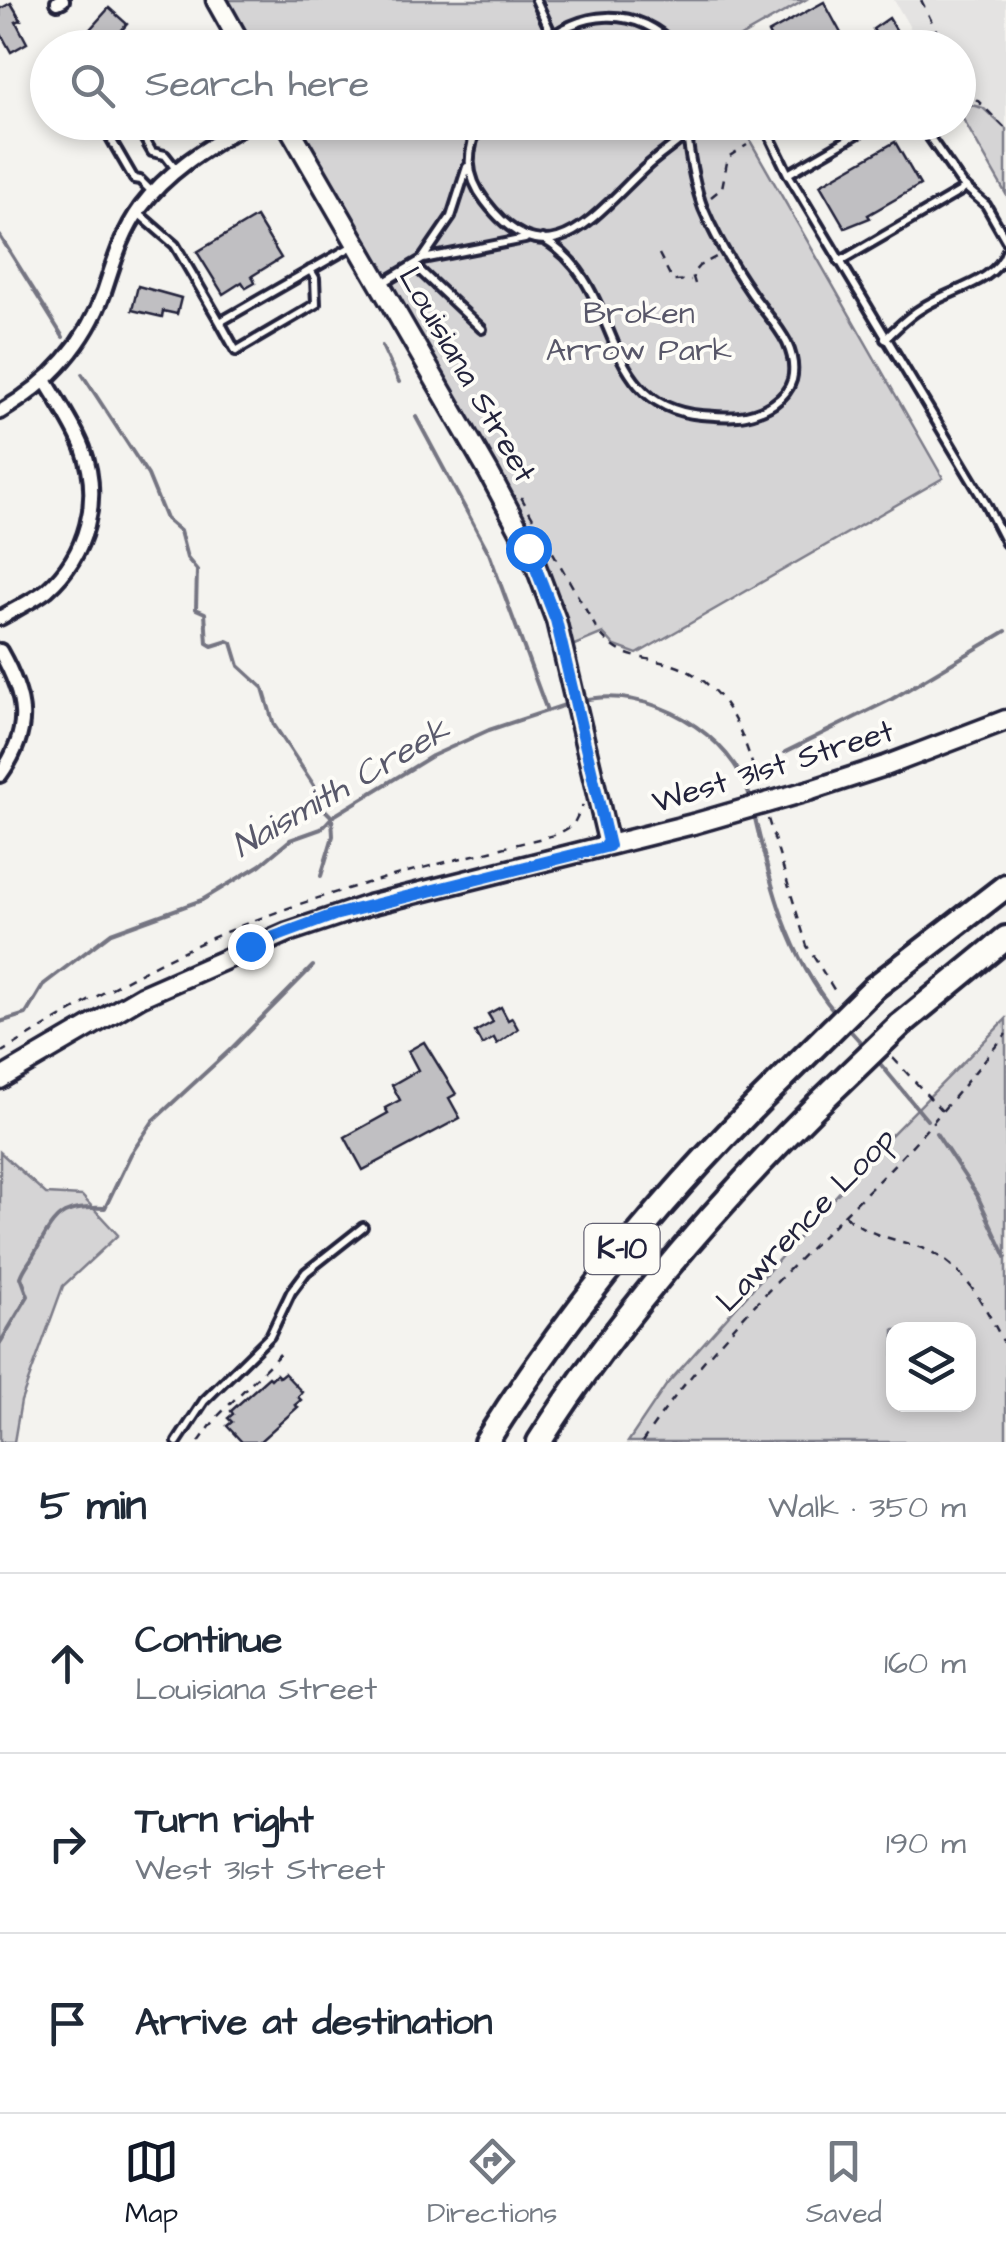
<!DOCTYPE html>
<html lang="en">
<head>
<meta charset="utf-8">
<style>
	:root { --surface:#fff; --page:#f6f6f7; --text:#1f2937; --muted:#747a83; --line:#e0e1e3; --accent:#111827 }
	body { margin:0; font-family:"Architects Daughter",sans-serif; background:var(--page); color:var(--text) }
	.controls { position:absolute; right:30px; bottom:30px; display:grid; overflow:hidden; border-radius:20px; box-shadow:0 5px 15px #0003 }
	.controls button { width:90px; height:90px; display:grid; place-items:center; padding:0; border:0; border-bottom:2px solid var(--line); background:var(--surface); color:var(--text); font:50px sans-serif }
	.stop { position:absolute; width:30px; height:30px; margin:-22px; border:8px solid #1a73e8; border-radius:50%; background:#fff }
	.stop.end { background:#1a73e8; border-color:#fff; box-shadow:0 2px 10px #0008 }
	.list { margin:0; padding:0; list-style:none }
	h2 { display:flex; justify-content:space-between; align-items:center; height:130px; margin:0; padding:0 40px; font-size:42px }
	h2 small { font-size:32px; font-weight:400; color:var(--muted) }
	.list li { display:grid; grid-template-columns:65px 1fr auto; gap:30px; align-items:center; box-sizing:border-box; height:180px; padding:0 40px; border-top:2px solid var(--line) }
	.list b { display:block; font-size:38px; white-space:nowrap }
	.list p { margin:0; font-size:32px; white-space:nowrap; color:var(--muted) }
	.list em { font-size:32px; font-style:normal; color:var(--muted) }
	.icon { flex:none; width:55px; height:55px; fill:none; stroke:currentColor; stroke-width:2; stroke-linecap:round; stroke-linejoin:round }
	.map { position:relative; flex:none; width:1006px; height:1442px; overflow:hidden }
	.search { position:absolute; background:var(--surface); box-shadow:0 5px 15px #0003; left:30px; right:30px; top:30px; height:110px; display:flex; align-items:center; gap:25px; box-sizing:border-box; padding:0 35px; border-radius:55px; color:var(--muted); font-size:38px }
	.sheet { height:670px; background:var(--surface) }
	nav { display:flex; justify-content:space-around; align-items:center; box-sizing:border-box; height:140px; border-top:2px solid var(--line); background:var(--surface); font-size:28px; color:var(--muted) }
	nav a { display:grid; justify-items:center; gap:5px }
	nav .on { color:var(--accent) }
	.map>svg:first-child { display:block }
	.built { fill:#e4e3e2 }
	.green { fill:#d5d4d5; stroke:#7c7b88; stroke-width:2.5; fill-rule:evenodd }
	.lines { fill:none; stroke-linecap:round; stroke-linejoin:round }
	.stream { stroke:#757582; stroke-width:4 }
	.building { fill:#c0bfc2; stroke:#22223b; stroke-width:2.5 }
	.lane-casing { stroke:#22223b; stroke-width:14 }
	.street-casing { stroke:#22223b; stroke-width:20 }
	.secondary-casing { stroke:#22223b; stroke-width:25 }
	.highway-casing { stroke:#22223b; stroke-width:30 }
	.path { stroke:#22223b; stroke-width:2.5; stroke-dasharray:8 8; stroke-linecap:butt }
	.lane { stroke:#fdfcf7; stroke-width:6 }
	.street { stroke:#fdfcf7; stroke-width:12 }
	.secondary { stroke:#fdfcf7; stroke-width:18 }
	.highway { stroke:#fdfcf7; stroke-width:22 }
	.secondary-bridge-casing { stroke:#22223b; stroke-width:25; stroke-linecap:butt }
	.highway-bridge-casing { stroke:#22223b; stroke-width:30; stroke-linecap:butt }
	.secondary-bridge { stroke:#fdfcf7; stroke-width:18 }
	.highway-bridge { stroke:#fdfcf7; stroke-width:22 }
	.route { stroke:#1a73e8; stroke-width:12 }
	.labels { text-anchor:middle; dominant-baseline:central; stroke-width:8; stroke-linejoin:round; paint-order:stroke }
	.shield { fill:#fdfcf7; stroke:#646373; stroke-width:2.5 }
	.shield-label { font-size:30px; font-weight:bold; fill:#22223b }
	.park-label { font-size:32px; fill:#585769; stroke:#fdfcf7 }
	.street-label { font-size:32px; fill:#22223b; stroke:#fdfcf7 }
	.water-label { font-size:35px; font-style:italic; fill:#59596b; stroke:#fdfcf7 }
</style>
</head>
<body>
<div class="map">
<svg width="1006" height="1442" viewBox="0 0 1006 1442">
	<rect width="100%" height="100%" fill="#f4f3ef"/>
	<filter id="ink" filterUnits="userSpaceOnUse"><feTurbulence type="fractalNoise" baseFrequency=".01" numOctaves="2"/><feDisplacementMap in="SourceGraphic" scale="20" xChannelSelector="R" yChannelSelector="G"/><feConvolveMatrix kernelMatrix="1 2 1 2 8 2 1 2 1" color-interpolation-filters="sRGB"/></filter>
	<g filter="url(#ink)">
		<path class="built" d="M894 0H1006V194L959 112 958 48 921 47Z"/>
		<path class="green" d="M225 0H805L721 48 253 47Z
			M959 102 983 108 1006 129V194L959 112Z
			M296 123H740L943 478 637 654 615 646 603 633 572 646 553 583 526 522Z
			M1006 1019V1442H628L667 1384 887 1139ZM894 1330H968V1404H894Z
			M0 1152 46 1194 82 1196 118 1235 63 1286 21 1401 14 1442H0Z"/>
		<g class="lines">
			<path class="stream" d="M0 236 63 337
				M382 346 399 382
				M82 374 148 475 166 519 180 531 187 558 197 570 196 609 205 613 207 643 212 646 228 641 232 643 239 666 263 688 274 725 317 790 324 809 332 817 333 836 321 876
				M416 417 489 553 546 708
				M580 701C647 683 734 734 751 800
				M785 752 892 699 1006 631
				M754 814C770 883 788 957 835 1012
				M0 1022 26 1014 44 984 111 933 202 900 260 865 290 840 321 829 332 817 432 756 489 730 571 703
				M847 1027 864 1046
				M877 1060 927 1120
				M936 1133 977 1195 1006 1257
				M0 1343 28 1296 21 1277C24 1268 28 1264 33 1256 55 1218 56 1206 105 1208L131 1154 153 1121 230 1050 313 966"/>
		</g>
		<path class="building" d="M824 2 849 48H776L768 33Z
			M11 3 21 20 16 22 27 43 11 52 0 32V9Z
			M109 8 127 24 106 48H97L84 36Z
			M889 18 907 48H884L873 29Z
			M895 142 920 185 868 215 870 218 845 228 820 185Z
			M256 217 281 258 252 276 255 283 246 288 242 282 223 294 197 252Z
			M138 286 181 298 177 314 163 311 162 317 132 310Z
			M501 1007 508 1020 512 1018 518 1029 497 1044 494 1038 482 1045 475 1032 493 1022 488 1014Z
			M424 1042 456 1094 449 1098 460 1118 363 1170 345 1137 388 1113 385 1108 400 1100 392 1085 418 1070 408 1051Z
			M284 1373 302 1392 298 1397 301 1400 295 1405 298 1407 259 1442H242L227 1426 232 1422 228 1418 233 1414 231 1411 269 1377 271 1379 276 1374 279 1377Z"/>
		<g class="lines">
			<g class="lane-casing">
				<path id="lane" d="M536 0 552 35
					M537 48C580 9 635 4 677 48
					M101 122 134 179 140 180 152 192
					M135 122 152 152 165 155 176 169
					M480 122C466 152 465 175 485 201 548 284 593 216 645 168 661 153 683 141 697 122
					M763 122 788 174 986 504 1006 543
					M919 122 962 184 986 205 1006 240
					M788 174 878 122
					M137 212 175 245 220 322 356 244
					M543 239C626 287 595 406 701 415 716 416 731 418 746 415 765 411 786 400 792 380 795 368 792 354 787 343 778 325 763 310 752 294 734 268 715 237 703 208 694 184 690 159 687 134
					M423 258 451 217 467 167
					M839 262 966 188
					M414 265 482 329
					M381 284 423 259 525 239
					M220 322 236 351 316 304 315 278 310 270
					M885 339C897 328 908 316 922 308 946 291 997 282 1006 252
					M177 1442 204 1401 270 1336 291 1292 306 1272 363 1227"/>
			</g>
			<g class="street-casing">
				<path id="street" d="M58 2 62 0
					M0 412C48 384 85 345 104 292 114 262 122 233 141 207 170 168 209 147 250 122
					M0 618C15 609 33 601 47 590 87 555 102 499 83 448 74 425 58 402 45 380
					M0 651C26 697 33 729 0 775"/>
			</g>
			<g class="secondary-casing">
				<path id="secondary" d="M216 0 243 48
					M286 122 489 473 529 548 556 620 609 845
					M811 790 885 766 1006 720
					M0 1079 142 996 288 932 369 905 693 824"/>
			</g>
			<g class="highway-casing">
				<path id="highway" d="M875 987 1006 886
					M900 1025 1006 938
					M486 1442C571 1307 670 1188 784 1077
					M539 1442C617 1319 713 1209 816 1106"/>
			</g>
			<path class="path" d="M921 0 945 48
				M958 73 968 91 1006 129
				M711 197 722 188 728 157 747 145
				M659 254 673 281 691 280
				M695 284 692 274 699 266 716 257
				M521 497 598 631C621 659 633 655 666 663 726 678 744 734 759 787
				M768 819 807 946 838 996
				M0 1053C79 1006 157 959 243 925 345 884 452 861 558 834L573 825 583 805
				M893 1058 942 1111
				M845 1215C868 1236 893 1238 922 1248 964 1263 987 1310 1006 1347
				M199 1442 217 1417 280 1354
				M642 1442C711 1340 801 1259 887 1172 930 1128 967 1081 1006 1034"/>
			<use href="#lane" class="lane"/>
			<use href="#street" class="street"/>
			<use href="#secondary" class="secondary"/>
			<use href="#highway" class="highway"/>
			<g class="secondary-bridge-casing">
				<path id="secondary-bridge" d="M693 824 811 790"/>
			</g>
			<g class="highway-bridge-casing">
				<path id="highway-bridge" d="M784 1077 875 987
					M816 1106 900 1025"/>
			</g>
			<use href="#secondary-bridge" class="secondary-bridge"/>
			<use href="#highway-bridge" class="highway-bridge"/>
		</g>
	</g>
	<g class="lines" filter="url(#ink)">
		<path class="route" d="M250 946 334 915 609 846 556 620 528 548"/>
	</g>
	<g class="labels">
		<rect class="shield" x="584.5" y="1224" width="75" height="50" rx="8"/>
		<g class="shield-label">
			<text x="622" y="1249">K-10</text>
		</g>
		<g class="park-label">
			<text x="639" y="313">Broken<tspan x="639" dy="37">Arrow Park</tspan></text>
		</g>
		<g class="street-label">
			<text transform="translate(467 375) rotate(60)">Louisiana Street</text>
			<text transform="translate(773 767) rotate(-17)">West 31st Street</text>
			<text transform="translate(806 1220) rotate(-46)">Lawrence Loop</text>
		</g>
		<g class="water-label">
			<text transform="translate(341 788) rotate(-30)">Naismith Creek</text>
		</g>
	</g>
</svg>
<div class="controls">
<button><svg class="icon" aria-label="layers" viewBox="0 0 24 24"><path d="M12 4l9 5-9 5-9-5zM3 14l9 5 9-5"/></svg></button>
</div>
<div class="stop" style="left:528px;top:548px"></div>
<div class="stop end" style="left:250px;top:946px"></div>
<div class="search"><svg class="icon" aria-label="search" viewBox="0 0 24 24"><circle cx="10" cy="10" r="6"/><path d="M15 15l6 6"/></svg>Search here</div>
</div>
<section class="sheet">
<h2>5 min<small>Walk · 350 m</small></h2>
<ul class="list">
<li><svg class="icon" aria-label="ahead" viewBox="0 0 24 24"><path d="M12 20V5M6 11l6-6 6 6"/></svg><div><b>Continue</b><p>Louisiana Street</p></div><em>160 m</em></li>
<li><svg class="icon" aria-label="right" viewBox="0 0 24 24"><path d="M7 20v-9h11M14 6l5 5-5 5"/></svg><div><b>Turn right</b><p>West 31st Street</p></div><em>190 m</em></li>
<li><svg class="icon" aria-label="arrive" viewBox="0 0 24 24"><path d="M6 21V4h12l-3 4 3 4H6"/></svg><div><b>Arrive at destination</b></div></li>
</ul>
</section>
<nav>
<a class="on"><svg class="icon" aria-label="map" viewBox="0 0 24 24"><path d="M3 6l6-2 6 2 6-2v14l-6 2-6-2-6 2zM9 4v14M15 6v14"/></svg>Map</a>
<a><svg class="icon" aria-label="directions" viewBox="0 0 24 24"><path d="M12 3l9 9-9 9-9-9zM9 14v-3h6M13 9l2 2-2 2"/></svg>Directions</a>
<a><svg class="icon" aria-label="saved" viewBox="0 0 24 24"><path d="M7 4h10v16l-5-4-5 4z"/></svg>Saved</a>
</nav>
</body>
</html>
